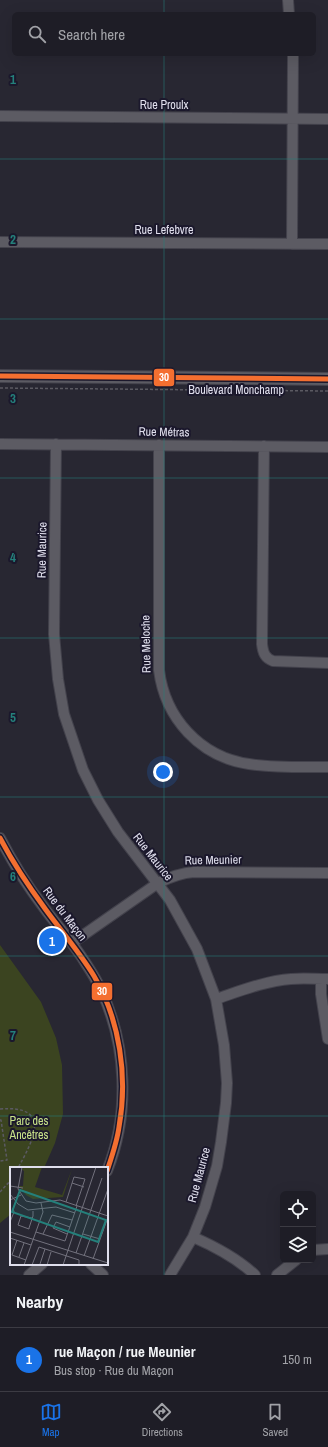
<!DOCTYPE html>
<html lang="en">
<head>
<meta charset="utf-8">
<style>
	:root { --surface:#1e1d26; --page:#26262e; --text:#f1f3f6; --muted:#a1a2a7; --line:#3c3b43; --accent:#1a73e8 }
	body { margin:0; font-family:"Archivo Narrow",sans-serif; background:var(--page); color:var(--text) }
	.controls { position:absolute; right:12px; bottom:12px; display:grid; overflow:hidden; border-radius:6px; box-shadow:0 4px 16px #0002 }
	.controls button { width:36px; height:36px; display:grid; place-items:center; padding:0; border:0; border-bottom:1px solid var(--line); background:var(--surface); color:var(--text); font:20px sans-serif }
	.you { position:absolute; left:163px; top:772px; width:14px; height:14px; margin:-10px; border:3px solid #fff; border-radius:50%; background:#1a73e8; box-shadow:0 0 0 6px #1a73e833 }
	.badge { display:grid; place-items:center; width:26px; height:26px; border-radius:50%; background:var(--accent); color:#fff; font-size:13px; font-weight:700 }
	.pin { position:absolute; translate:-50% -50%; border:2px solid #fff; box-shadow:0 1px 4px #0006 }
	.list { margin:0; padding:0; list-style:none }
	h2 { display:flex; justify-content:space-between; align-items:center; height:52px; margin:0; padding:0 16px; font-size:17px }
	h2 small { font-size:13px; font-weight:400; color:var(--muted) }
	.list li { display:grid; grid-template-columns:26px 1fr auto; gap:12px; align-items:center; box-sizing:border-box; height:64px; padding:0 16px; border-top:1px solid var(--line) }
	.list b { display:block; font-size:15px; white-space:nowrap }
	.list p { margin:0; font-size:13px; white-space:nowrap; color:var(--muted) }
	.list em { font-size:13px; font-style:normal; color:var(--muted) }
	.icon { flex:none; width:22px; height:22px; fill:none; stroke:currentColor; stroke-width:2; stroke-linecap:round; stroke-linejoin:round }
	.map { position:relative; flex:none; width:328px; height:1275px; overflow:hidden }
	.search { position:absolute; background:var(--surface); box-shadow:0 4px 16px #0002; left:12px; right:12px; top:12px; height:44px; display:flex; align-items:center; gap:10px; box-sizing:border-box; padding:0 14px; border-radius:6px; color:var(--muted); font-size:15px }
	.sheet { height:116px; background:var(--surface) }
	nav { display:flex; justify-content:space-around; align-items:center; box-sizing:border-box; height:56px; border-top:1px solid var(--line); background:var(--surface); font-size:11px; color:var(--muted) }
	nav a { display:grid; justify-items:center; gap:2px }
	nav .on { color:var(--accent) }
	.map>svg:first-child { display:block }
	.green { fill:#3b4420 }
	.lines { fill:none; stroke-linecap:round; stroke-linejoin:round }
	.minor-casing { stroke:#43424c; stroke-width:12 }
	.tertiary-casing { stroke:#43424c; stroke-width:14 }
	.path { stroke:#5b5a62; stroke-width:1.5; stroke-dasharray:3 2; stroke-linecap:butt }
	.minor { stroke:#5c5b63; stroke-width:10 }
	.tertiary { stroke:#5c5b63; stroke-width:12 }
	.bus-1-casing { stroke:#1b182c; stroke-width:8 }
	.bus-1 { stroke:#f46f30; stroke-width:5 }
	.grid { fill:none; stroke:#24807b; stroke-width:1; stroke-opacity:0.55 }
	.labels { text-anchor:middle; dominant-baseline:central; stroke-width:4; stroke-linejoin:round; paint-order:stroke }
	.street-label { font-size:12px; fill:#e0dfed; stroke:#1b182c }
	.park-label { font-size:12px; fill:#c9e389; stroke:#1b182c }
	.inset-road { fill:none; stroke:#72717d; stroke-width:1 }
	.view { fill:#24807b; fill-opacity:0.15; stroke:#24807b; stroke-width:2 }
	.inset-edge { fill:none; stroke:#e0dfed; stroke-width:2 }
	.grid-label { font-size:13px; text-anchor:middle; font-weight:bold; fill:#24807b; stroke:#1b182c; stroke-width:4; stroke-linejoin:round; paint-order:stroke }
	.line-badge { stroke:#1b182c; stroke-width:1.5 }
	.badge-label { font-size:11px; text-anchor:middle; font-weight:bold; fill:#fff }
</style>
</head>
<body>
<div class="map">
<svg width="328" height="1275" viewBox="0 0 328 1275">
	<rect width="100%" height="100%" fill="#282732"/>
	<path class="green" d="M0 945 41 1002 56 1038 62 1065 63 1114 55 1143 44 1168H11V1214L0 1223Z"/>
	<g class="lines">
		<g class="minor-casing">
			<path id="minor" d="M288 0 289 14
				M0 116 328 119
				M0 242 328 244
				M292 244 293 54
				M0 444 328 447
				M56 444 54 634 58 679 64 714 83 770 98 800 118 832 170 900 197 949 216 999 224 1045 227 1083 226 1103 221 1142 217 1166 205 1207 193 1237 170 1275
				M159 445V670C165 718 200 757 249 764 275 768 302 767 328 767
				M264 446 262 644C263 653 265 658 273 661L328 663
				M0 838C12 861 26 884 42 905 54 922 69 938 81 956 88 967 96 978 101 990 127 1045 130 1114 107 1171
				M72 943 158 883C170 877 181 873 194 872L328 873
				M321 979V994L328 1039
				M216 999C240 991 265 981 291 979 303 978 316 979 328 979
				M193 1237C216 1247 237 1258 255 1275
				M313 1250 328 1249
				M91 1264 103 1275
				M29 1275 42 1264
				M277 1275 296 1260"/>
		</g>
		<g class="tertiary-casing">
			<path id="tertiary" d="M0 376 328 379"/>
		</g>
		<path class="path" d="M0 388 328 391
			M0 1109C52 1105 34 1139 18 1168
			M0 1120H1L7 1160 0 1161
			M0 1192 11 1180"/>
		<use href="#minor" class="minor"/>
		<use href="#tertiary" class="tertiary"/>
		<g class="bus-1-casing">
			<path id="bus-1" d="M0 376 328 379
				M0 838C13 863 29 887 46 910 62 932 80 953 94 976 120 1020 128 1077 119 1127 117 1142 112 1156 107 1171"/>
		</g>
		<use href="#bus-1" class="bus-1"/>
	</g>
	<path class="grid" d="M164 0V14M164 54V1275M0 159H328M0 319H328M0 478H328M0 638H328M0 797H328M0 956H328M0 1116H328"/>
	<g class="labels">
		<g class="street-label">
			<text x="164" y="105">Rue Proulx</text>
			<text x="164" y="230">Rue Lefebvre</text>
			<text x="236" y="390">Boulevard Monchamp</text>
			<text transform="translate(164 432) rotate(1)">Rue Métras</text>
			<text transform="translate(42 550) rotate(-89)">Rue Maurice</text>
			<text transform="translate(146 644) rotate(-91)">Rue Meloche</text>
			<text transform="translate(153 857) rotate(52)">Rue Maurice</text>
			<text transform="translate(213 860) rotate(-1)">Rue Meunier</text>
			<text transform="translate(65 914) rotate(53)">Rue du Maçon</text>
			<text transform="translate(199 1175) rotate(-75)">Rue Maurice</text>
		</g>
		<g class="park-label">
			<text x="29" y="1121">Parc des<tspan x="29" dy="14">Ancêtres</tspan></text>
		</g>
	</g>
	<g transform="translate(10 1167)">
		<rect width="98" height="98" fill="#282732"/>
		<path d="M17 0H32L25 20 52 28 62 2 53 30 23 32 16 28 9 19H13L14 4 11 2Z" fill="#3b4420"/>
		<path class="inset-road" d="M12 0 8 22 16 34 26 36 50 33 98 49M62 16 74 20M0 19 13 21M0 27 8 37 18 43 46 40 65 46M0 33 11 28M56 35 64 10 75 12 66 39M22 51 11 49 8 58 19 62V61L23 49V44M0 55 4 45 3 41M0 65 98 96M26 65 55 74 67 39M33 67 42 48 62 53M57 67 43 61 46 55 60 60M73 67 90 72M0 71 21 78M7 73 2 88 16 93M66 86 92 11M74 89 98 22M9 90 14 76M83 92 98 50M30 97 35 82M14 98 33 45 31 36M22 98 29 80 69 93V98M37 98 41 85M53 98 86 0"/>
		<path class="view" d="M10 23 96 53 88 75 2 45Z"/>
		<rect width="98" height="98" class="inset-edge"/>
	</g>
	<g class="grid-label">
		<text x="13" y="84">1</text>
		<text x="13" y="244">2</text>
		<text x="13" y="403">3</text>
		<text x="13" y="562">4</text>
		<text x="13" y="722">5</text>
		<text x="13" y="881">6</text>
		<text x="13" y="1040">7</text>
	</g>
	<g class="line-badge">
		<rect x="153" y="368" width="22" height="19" rx="4" fill="#f46f30"/>
		<rect x="91" y="982" width="22" height="19" rx="4" fill="#f46f30"/>
	</g>
	<g class="badge-label">
		<text x="164" y="381">30</text>
		<text x="102" y="995">30</text>
	</g>
</svg>
<div class="controls">
<button><svg class="icon" aria-label="locate" viewBox="0 0 24 24"><circle cx="12" cy="12" r="6"/><path d="M12 2v4M12 18v4M2 12h4M18 12h4"/></svg></button>
<button><svg class="icon" aria-label="layers" viewBox="0 0 24 24"><path d="M12 4l9 5-9 5-9-5zM3 14l9 5 9-5"/></svg></button>
</div>
<div class="you"></div>
<div class="pin badge" style="left:52px;top:941px">1</div>
<div class="search"><svg class="icon" aria-label="search" viewBox="0 0 24 24"><circle cx="10" cy="10" r="6"/><path d="M15 15l6 6"/></svg>Search here</div>
</div>
<section class="sheet">
<h2>Nearby<small></small></h2>
<ul class="list">
<li><span class="badge">1</span><div><b>rue Maçon / rue Meunier</b><p>Bus stop · Rue du Maçon</p></div><em>150 m</em></li>
</ul>
</section>
<nav>
<a class="on"><svg class="icon" aria-label="map" viewBox="0 0 24 24"><path d="M3 6l6-2 6 2 6-2v14l-6 2-6-2-6 2zM9 4v14M15 6v14"/></svg>Map</a>
<a><svg class="icon" aria-label="directions" viewBox="0 0 24 24"><path d="M12 3l9 9-9 9-9-9zM9 14v-3h6M13 9l2 2-2 2"/></svg>Directions</a>
<a><svg class="icon" aria-label="saved" viewBox="0 0 24 24"><path d="M7 4h10v16l-5-4-5 4z"/></svg>Saved</a>
</nav>
</body>
</html>
